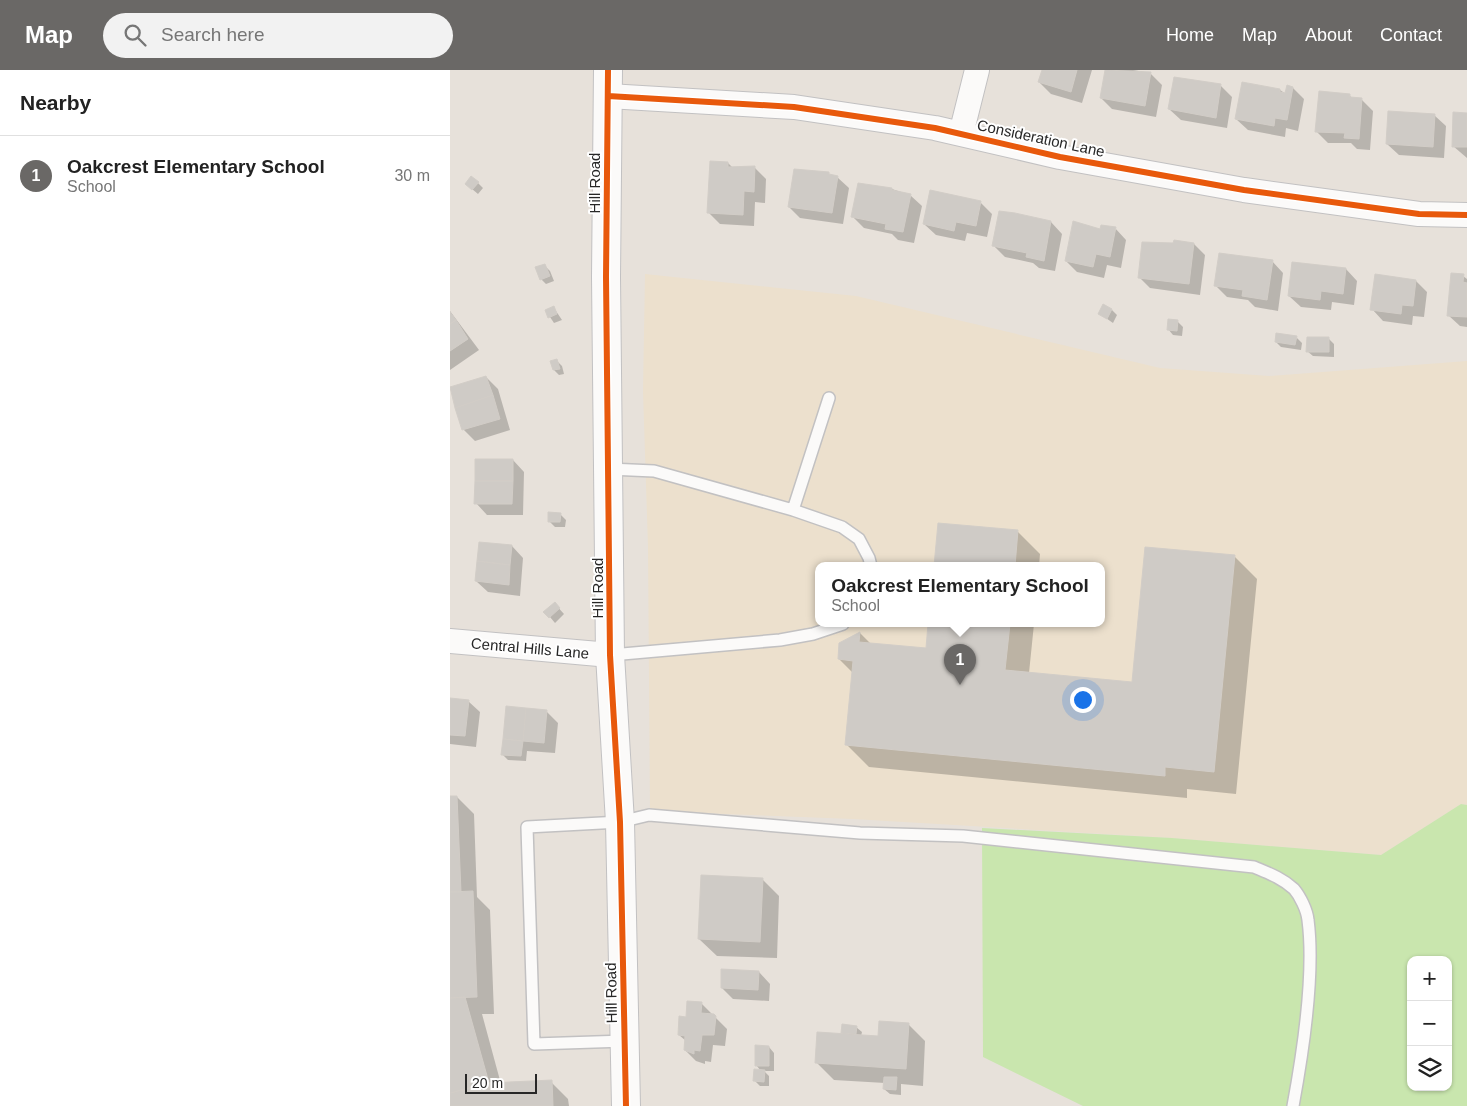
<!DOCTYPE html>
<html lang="en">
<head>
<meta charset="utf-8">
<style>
	:root { --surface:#fff; --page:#f2f2f2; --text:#222; --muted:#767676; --line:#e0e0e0; --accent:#6a6866 }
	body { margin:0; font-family:Arial,sans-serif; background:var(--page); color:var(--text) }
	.controls { position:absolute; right:15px; bottom:15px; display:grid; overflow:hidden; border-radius:10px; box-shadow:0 1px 4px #0004 }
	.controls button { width:45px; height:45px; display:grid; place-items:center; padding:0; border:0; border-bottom:1px solid var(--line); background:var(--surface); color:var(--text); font:25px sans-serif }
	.scale { position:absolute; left:15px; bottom:12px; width:72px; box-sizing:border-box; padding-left:5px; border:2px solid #272727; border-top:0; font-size:14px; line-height:18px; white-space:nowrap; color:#272727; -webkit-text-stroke:4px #fff; paint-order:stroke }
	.you { position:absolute; left:632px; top:629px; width:18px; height:18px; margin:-12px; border:4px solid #fff; border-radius:50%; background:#1a73e8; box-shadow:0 0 0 8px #1a73e833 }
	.badge { display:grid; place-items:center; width:32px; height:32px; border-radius:50%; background:var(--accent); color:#fff; font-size:16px; font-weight:700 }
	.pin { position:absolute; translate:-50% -41px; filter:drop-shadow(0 1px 2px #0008) }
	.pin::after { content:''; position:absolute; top:26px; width:18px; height:15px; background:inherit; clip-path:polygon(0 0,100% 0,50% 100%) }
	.popup { position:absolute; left:365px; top:492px; width:290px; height:65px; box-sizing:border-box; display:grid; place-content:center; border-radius:10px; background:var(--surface); filter:drop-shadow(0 1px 4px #0005); font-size:16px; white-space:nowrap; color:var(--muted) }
	.popup b { font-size:19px; color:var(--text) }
	.popup::after { content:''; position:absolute; left:50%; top:100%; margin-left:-10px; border:10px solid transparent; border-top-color:var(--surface) }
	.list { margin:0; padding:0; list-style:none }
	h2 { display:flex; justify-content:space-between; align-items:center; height:65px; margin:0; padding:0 20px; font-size:21px }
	h2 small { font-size:16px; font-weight:400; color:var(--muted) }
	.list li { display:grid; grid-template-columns:32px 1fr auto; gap:15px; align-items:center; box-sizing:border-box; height:80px; padding:0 20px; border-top:1px solid var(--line) }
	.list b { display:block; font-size:19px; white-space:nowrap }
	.list p { margin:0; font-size:16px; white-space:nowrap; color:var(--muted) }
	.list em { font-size:16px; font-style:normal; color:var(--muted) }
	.icon { flex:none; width:28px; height:28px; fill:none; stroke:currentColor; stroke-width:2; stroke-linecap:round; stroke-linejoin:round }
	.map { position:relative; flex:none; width:1017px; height:1036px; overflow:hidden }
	header { display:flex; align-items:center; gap:30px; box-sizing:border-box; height:70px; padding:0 25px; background:var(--accent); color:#fff }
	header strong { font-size:24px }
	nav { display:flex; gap:28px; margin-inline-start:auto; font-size:18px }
	.search { width:350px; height:45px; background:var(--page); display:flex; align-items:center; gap:12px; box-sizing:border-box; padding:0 18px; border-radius:28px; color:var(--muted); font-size:19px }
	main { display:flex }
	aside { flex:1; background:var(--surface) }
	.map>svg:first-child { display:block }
	.education { fill:#ece0cd; fill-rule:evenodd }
	.green { fill:#c9e6ae; fill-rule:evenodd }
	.shadow { fill:#0003 }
	.building { fill:#cfcbc6; stroke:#d2cdc7 }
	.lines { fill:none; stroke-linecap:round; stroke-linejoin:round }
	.service-casing { stroke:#c2c1c2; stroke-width:14 }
	.minor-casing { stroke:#c2c1c2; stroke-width:26 }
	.tertiary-casing { stroke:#c2c1c2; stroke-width:30 }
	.service { stroke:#fbfaf9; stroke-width:11 }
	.minor { stroke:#fbfaf9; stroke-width:24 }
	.tertiary { stroke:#fbfaf9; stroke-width:28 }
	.cycleway-casing { stroke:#fff; stroke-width:9 }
	.cycleway { stroke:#e8590c; stroke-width:6 }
	.labels { text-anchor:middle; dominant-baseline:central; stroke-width:4; stroke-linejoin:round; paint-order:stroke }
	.street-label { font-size:15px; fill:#272727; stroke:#fff }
</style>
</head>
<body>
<header>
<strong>Map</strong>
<div class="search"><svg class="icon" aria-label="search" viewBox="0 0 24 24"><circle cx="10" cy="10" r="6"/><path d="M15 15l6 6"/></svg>Search here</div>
<nav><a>Home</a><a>Map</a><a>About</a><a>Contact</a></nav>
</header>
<main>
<aside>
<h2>Nearby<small></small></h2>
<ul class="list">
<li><span class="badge">1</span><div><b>Oakcrest Elementary School</b><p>School</p></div><em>30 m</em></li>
</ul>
</aside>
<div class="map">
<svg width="1017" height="1036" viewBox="0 0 1017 1036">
	<rect width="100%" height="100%" fill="#e7e1da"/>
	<path class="education" d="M195 204 406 226 710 298 819 306 1017 291V735L1011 734 931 785 722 768 403 749 200 741 198 477 193 321ZM369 496H651V554H369Z"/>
	<path class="green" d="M1011 734 1017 735V1036H633L533 987 532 758 722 768 931 785ZM961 890H998V1017H961Z"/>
	<path class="shadow" d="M593 0H642L632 33 601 24 589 12Z
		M656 0H683L700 3 712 15 706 47 662 39 651 28Z
		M725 8 771 16 782 27 777 58 731 50 719 39Z
		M843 18 854 29 848 61 836 58 835 67 798 60 786 49 830 20 836 24Z
		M899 25 903 29 912 30 923 41 920 80 907 79 901 73H878L867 62Z
		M1017 44V88L1003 76Z
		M984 45 996 56 994 88 949 85 937 74Z
		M278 93 282 97 305 98 316 109 315 133 305 132 304 156 270 154 259 143Z
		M381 106 387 107 399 118 393 154 350 148 339 137Z
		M28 113 33 118 28 124 22 119Z
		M442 119 460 125 472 136 464 173 448 170 442 164 414 158 403 147Z
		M530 132 542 144 537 167 517 163 515 171 486 165 474 154Z
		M565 144 601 152 612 164 605 201 589 198 583 193 555 187 544 176Z
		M665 158 676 170 671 198 657 195 654 208 627 202 616 191 651 161Z
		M744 174 755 185 750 225 700 218 689 207Z
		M822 191 833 203 828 241 805 237 798 230 777 227 766 216Z
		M95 196 100 201 104 211 96 214 91 209Z
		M896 199 907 211 904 235 882 232 881 240 851 237 839 226Z
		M1013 206 1017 209V257L1010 256 998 245Z
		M966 211 977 222 974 247 963 246 962 255 933 251 922 239Z
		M104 238 112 250 104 253 96 241Z
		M662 240 667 245 663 253 650 244Z
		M0 241 29 280 0 300Z
		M727 251 733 257 732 266 723 265 718 259Z
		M846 267 852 273 851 280 831 277 826 272Z
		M879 269 884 274V287L863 286 857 281Z
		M107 291 112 296 114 304 109 305 104 300Z
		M36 307 48 319 60 360 25 371 13 359Z
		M63 390 74 402 73 445H37L26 433Z
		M110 444 116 450 115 457H105L99 451Z
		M489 454 568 462 590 484 589 496H485Z
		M30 473 62 476 73 488 70 526 38 522 26 511Z
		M785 487 807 509 786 724 737 719V728L419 697 396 674 403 603 389 589 410 563 421 574 477 579 479 554H584L579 603 683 613Z
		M105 534 114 544 105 553 100 547Z
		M0 629 18 631 30 642 26 677 0 674Z
		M97 642 108 653 105 683 77 681 76 691 58 690 52 684Z
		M7 727 24 744 27 827 40 840 44 944H32L51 1014 101 1012 118 1029 119 1036H0V728Z
		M312 809 329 826 327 888 267 886 249 869Z
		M309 902 320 914 319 931 283 929 272 918Z
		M251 933 277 959 275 976 263 975 261 992 255 991V994L246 991 235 980 236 971 229 965 237 948Z
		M458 954 475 971 473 1016 451 1014V1025L440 1024 434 1019 435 1013 384 1010 367 993 392 965 393 956 406 957 412 962 411 966 430 967Z
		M319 977 324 983V1001H314L319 1006V1016H310L305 1011 311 1001 306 995Z"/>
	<path class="building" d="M592 0H627L621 22 588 12Z
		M655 0 701 2 695 36 650 28Z
		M724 7 771 14 766 48 718 39Z
		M792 12 830 19V22L835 23 837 15 843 17 837 50 825 48 824 56 785 49Z
		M869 21 900 24V27L912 28 909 69 894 68 895 63 865 62Z
		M938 41 985 44 983 77 936 74Z
		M1003 42 1017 43V77H1002Z
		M260 91 278 92V97L305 96 304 122 294 121 293 145 257 143Z
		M344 99 379 102V104L388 106 382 143 338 137Z
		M21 106 29 112 22 120 15 114Z
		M408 113 442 118V120L461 124 453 162 435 159 436 154 401 147Z
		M480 120 531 131 526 156 506 152 504 161 473 154Z
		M549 141 565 143 601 151 594 191 576 187 577 183 542 176Z
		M623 151 650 159 651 155 666 157 660 187 646 184 643 197 615 191Z
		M724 170 744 173 739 214 688 208 692 172 723 173Z
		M769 183 823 190 817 230 792 226 793 220 764 216Z
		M842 192 896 198 893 224 871 221 870 230 838 226Z
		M95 194 100 206 90 210 85 197Z
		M1001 203 1014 204 1013 212 1017 213V247L997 246Z
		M925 204 966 210 963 236 952 235 951 244 920 240Z
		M653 234 662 239 657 249 648 244Z
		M104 236 107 244 98 248 95 240Z
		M0 242 6 250 0 254Z
		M718 249 728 250 727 261 717 260Z
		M6 250 18 269 0 281V254Z
		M826 263 847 266 845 275 825 272Z
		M857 267H879V282H856Z
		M107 289 110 299 103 300 100 291Z
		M36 306 43 325 5 338 0 317Z
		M43 325 50 349 12 360 5 338Z
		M25 389H63V411H25Z
		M25 411H63L62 434H24Z
		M98 442 111 443 110 452H98Z
		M488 453 568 460 565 496H484Z
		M29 472 62 475 60 495 27 491Z
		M695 477 785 485 764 702 715 697V706L395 675 403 591 388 589 389 573 410 562 409 572 476 578 478 554H560L555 600 682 612Z
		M27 491 60 495 59 515 25 511Z
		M105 532 110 538 99 548 93 542Z
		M0 628 19 630 15 666 0 665Z
		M56 636 76 638 73 671 53 669Z
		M76 638 97 640 94 673 73 671Z
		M53 669 73 671 71 686 51 685Z
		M0 726H7L11 822H0Z
		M251 805 313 808 310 872 248 869Z
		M23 821 27 927 0 928V822Z
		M271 899 309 901 308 920 271 918Z
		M15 927 39 1013 0 1023V928Z
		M237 931 252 932 251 943 264 944 266 946 264 965H252L250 981 244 980V984L234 980 235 966 228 965 229 946 236 947Z
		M429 951 459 953 456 999 365 993 367 962 428 966Z
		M392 954 407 956 406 964 391 963Z
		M305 975 319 976V996H305Z
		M304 999 315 1000 314 1012 303 1011Z
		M434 1007H447L446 1020 433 1019Z
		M102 1010 103 1036H0V1023L39 1013Z"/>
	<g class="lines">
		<g class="service-casing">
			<path id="service" d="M159 399 204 401 343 440 392 457 409 469 419 488 421 496
				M343 440 379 328
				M161 585 330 570 363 564 393 554
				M175 971 84 974 77 757 170 752 199 745 410 763 513 766 804 797C818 803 832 808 844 819 850 826 857 840 858 850 865 904 853 982 843 1036"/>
		</g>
		<g class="minor-casing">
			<path id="minor" d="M158 26 344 37 485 58 610 87 794 120 969 144 1017 145
				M511 64 527 0
				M0 571 160 585"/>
		</g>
		<g class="tertiary-casing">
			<path id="tertiary" d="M158 0 156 207 160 585 170 752 176 1036"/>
		</g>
		<use href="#service" class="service"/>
		<use href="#minor" class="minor"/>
		<use href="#tertiary" class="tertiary"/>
		<g class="cycleway-casing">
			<path id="cycleway" d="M158 0 156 207 160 585 170 752 176 1036
				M158 26 344 37 485 58 610 87 794 120 969 144 1017 145"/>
		</g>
		<use href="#cycleway" class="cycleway"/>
	</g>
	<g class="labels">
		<g class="street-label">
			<text transform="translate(591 68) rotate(12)">Consideration Lane</text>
			<text transform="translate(144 113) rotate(-90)">Hill Road</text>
			<text transform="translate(147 518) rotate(-90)">Hill Road</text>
			<text transform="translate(80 578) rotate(5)">Central Hills Lane</text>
			<text transform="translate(161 923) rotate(-91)">Hill Road</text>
		</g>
	</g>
</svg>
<div class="controls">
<button>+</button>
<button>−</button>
<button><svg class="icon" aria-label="layers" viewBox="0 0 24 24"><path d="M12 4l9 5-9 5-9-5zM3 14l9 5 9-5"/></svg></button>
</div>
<div class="scale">20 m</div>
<div class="you"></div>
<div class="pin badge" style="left:510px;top:615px">1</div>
<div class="popup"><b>Oakcrest Elementary School</b>School</div>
</div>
</main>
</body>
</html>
